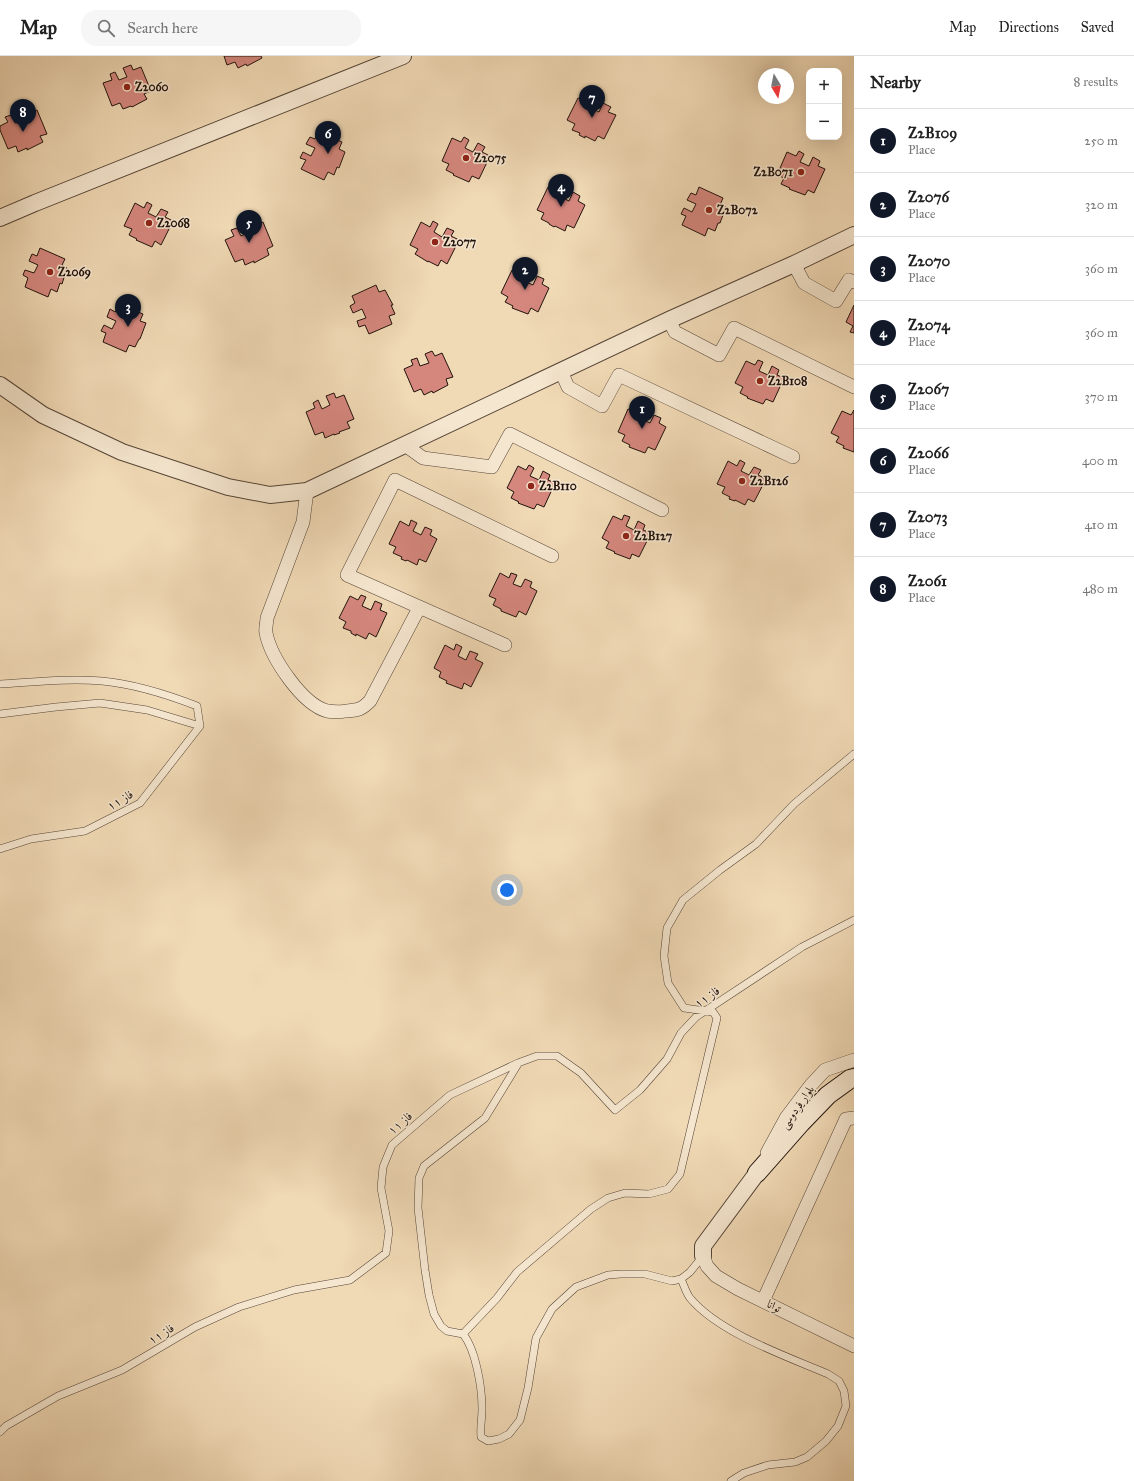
<!DOCTYPE html>
<html lang="en">
<head>
<meta charset="utf-8">
<style>
	:root { --surface:#fff; --page:#f6f6f6; --text:#222; --muted:#767676; --line:#e0e0e0; --accent:#111827 }
	body { margin:0; font-family:"IM FELL Great Primer",Amiri,serif; background:var(--page); color:var(--text) }
	.controls { position:absolute; right:12px; top:12px; display:grid; overflow:hidden; border-radius:8px; box-shadow:0 4px 16px #0002 }
	.controls button { width:36px; height:36px; display:grid; place-items:center; padding:0; border:0; border-bottom:1px solid var(--line); background:var(--surface); color:var(--text); font:20px sans-serif }
	.compass { position:absolute; left:758px; top:12px; width:36px; height:36px; border-radius:50%; background:var(--surface); box-shadow:0 4px 16px #0002; rotate:170deg }
	.you { position:absolute; left:507px; top:834px; width:14px; height:14px; margin:-10px; border:3px solid #fff; border-radius:50%; background:#1a73e8; box-shadow:0 0 0 6px #1a73e833 }
	.badge { display:grid; place-items:center; width:26px; height:26px; border-radius:50%; background:var(--accent); color:#fff; font-size:13px; font-weight:700 }
	.pin { position:absolute; translate:-50% -33px; filter:drop-shadow(0 1px 2px #0008) }
	.pin::after { content:''; position:absolute; top:21px; width:14px; height:12px; background:inherit; clip-path:polygon(0 0,100% 0,50% 100%) }
	.list { margin:0; padding:0; list-style:none }
	h2 { display:flex; justify-content:space-between; align-items:center; height:52px; margin:0; padding:0 16px; font-size:17px }
	h2 small { font-size:13px; font-weight:400; color:var(--muted) }
	.list li { display:grid; grid-template-columns:26px 1fr auto; gap:12px; align-items:center; box-sizing:border-box; height:64px; padding:0 16px; border-top:1px solid var(--line) }
	.list b { display:block; font-size:15px; white-space:nowrap }
	.list p { margin:0; font-size:13px; white-space:nowrap; color:var(--muted) }
	.list em { font-size:13px; font-style:normal; color:var(--muted) }
	.icon { flex:none; width:22px; height:22px; fill:none; stroke:currentColor; stroke-width:2; stroke-linecap:round; stroke-linejoin:round }
	.map { position:relative; flex:none; width:854px; height:1425px; overflow:hidden }
	header { display:flex; align-items:center; gap:24px; box-sizing:border-box; height:56px; padding:0 20px; background:var(--surface); border-bottom:1px solid var(--line) }
	header strong { font-size:19px }
	nav { display:flex; gap:22px; margin-inline-start:auto; font-size:14px }
	.search { width:280px; height:36px; background:var(--page); display:flex; align-items:center; gap:10px; box-sizing:border-box; padding:0 14px; border-radius:16px; color:var(--muted); font-size:15px }
	main { display:flex }
	aside { flex:1; background:var(--surface) }
	.map>svg:first-child { display:block }
	.building { fill:#d5877e; stroke:#21130c }
	.lines { fill:none; stroke-linecap:round; stroke-linejoin:round }
	.service-casing { stroke:#554436; stroke-width:8 }
	.minor-casing { stroke:#554436; stroke-width:14 }
	.tertiary-casing { stroke:#554436; stroke-width:18 }
	.secondary-casing { stroke:#21130c; stroke-width:20 }
	.service { stroke:#f5e6cf; stroke-width:7 }
	.minor { stroke:#f5e6cf; stroke-width:13 }
	.tertiary { stroke:#f5e6cf; stroke-width:16 }
	.secondary { stroke:#f5e6cf; stroke-width:18 }
	.poi-dot { fill:#8f2418; stroke:#f5e6cf; stroke-width:1.5 }
	.labels { text-anchor:middle; dominant-baseline:central; stroke-width:3; stroke-linejoin:round; paint-order:stroke }
	.poi-label { font-size:12px; font-weight:bold; fill:#21130c; stroke:#f5e6cf; text-anchor:start }
	.street-label { font-size:12px; fill:#21130c; stroke:#f5e6cf }
</style>
</head>
<body>
<header>
<strong>Map</strong>
<div class="search"><svg class="icon" aria-label="search" viewBox="0 0 24 24"><circle cx="10" cy="10" r="6"/><path d="M15 15l6 6"/></svg>Search here</div>
<nav><a>Map</a><a>Directions</a><a>Saved</a></nav>
</header>
<main>
<div class="map">
<svg width="854" height="1425" viewBox="0 0 854 1425">
	<rect width="100%" height="100%" fill="#f0d9b5"/>
	<filter id="stains"><feTurbulence type="fractalNoise" baseFrequency=".005" numOctaves="4"/><feColorMatrix values="0 0 0 0 .2 0 0 0 0 .09 0 0 0 0 .02 0 0 0 .5 -.17"/></filter>
	<radialGradient id="worn" r=".72"><stop offset=".6" stop-color="#630" stop-opacity="0"/><stop offset="1" stop-color="#630" stop-opacity=".3"/></radialGradient>
	<path class="building" d="M224 0H261L262 2 247 10 246 8 238 12 235 6 227 9Z
		M131 9 133 14 141 11 151 35 144 38 147 43 132 51 131 50 123 53 120 47 112 50 103 27 112 24 110 18 115 16 119 24 127 21 123 12Z
		M590 41 595 43 591 52 599 56 603 47 611 51 608 56 616 59 604 83 598 80 595 85 585 80V82L579 79 580 77 572 74 575 68 567 64 578 42 587 46Z
		M27 52 29 57 37 54 47 78 40 80 43 86 27 94V92L18 96 16 90 8 93 0 74V70L8 66 5 61 11 59 15 67 23 64 19 55Z
		M318 75 342 86 339 93 345 96 339 112 337 111 334 119 328 116 324 124 301 113 306 104 300 102 303 96 311 100 315 92 306 88 310 81 315 83Z
		M464 81 469 84 465 92 473 96 478 87 485 91 482 96 490 100 479 123 472 120 469 126 453 119 454 118 446 114 449 108 442 105 452 82 461 86Z
		M799 95 804 98 800 106 809 110 813 101 820 105 818 110 825 113 814 137 808 134 805 139 789 133 790 132 781 128 784 122 777 119 787 96 796 100Z
		M559 130 565 133 561 141 569 145 573 136 580 140 578 145 585 149 574 172 567 169 565 175 555 170 554 171 549 168V167L541 163 544 157 537 154 548 131 557 135Z
		M699 131 723 142 720 149 726 151 720 167H718L715 175 708 172 705 180 682 169 686 160 681 158 684 152 692 156 696 148 687 144 691 137 696 139Z
		M147 146 152 149 148 157 156 161 161 153 168 156 165 161 173 165 161 189 155 185 152 191 136 184 137 183 129 179 132 173 124 170 135 147 144 152Z
		M253 164 255 170 263 166 273 190 267 193 269 199 254 207V205L245 209 243 203 235 206 225 184 234 180 231 174 237 172 241 180 249 176 245 168Z
		M433 165 438 168 434 176 442 181 447 172 454 175 451 180 459 184 447 208 441 204 438 210 428 205V206L415 198 418 193 410 189 421 166 430 171Z
		M40 192 65 203 62 209 67 212 62 228 60 227 57 236 51 233 48 241 25 231 28 222 23 219 25 214 34 217 38 209 29 205 32 198 37 200Z
		M523 213 528 216 524 225 533 229 537 220 544 223 542 228 549 232 538 256 531 252 528 258 512 252 513 250 505 246 508 241 501 237 512 214 520 219Z
		M376 229 379 236 385 234 393 249H391L395 258 389 260 392 268 369 278 365 269 359 271 357 265 366 262 362 253 353 257 350 250 355 247 352 240Z
		M119 248 143 258 140 265 146 267 140 283H139L135 291 129 289 126 296 103 286 106 277 101 275 104 269 112 273 116 265 107 261 110 253 115 256Z
		M854 249V277L850 276 853 270 846 266Z
		M432 295 435 300 442 297 453 321 446 323 448 329 433 337 432 335 424 339 421 333 414 336 404 313 413 309 411 304 417 302 420 310 429 307 425 298Z
		M758 304 763 306 759 315 768 319 772 310 779 314 777 319 784 322 773 346 766 343 763 348 747 342 748 341 740 337 743 331 735 327 746 305 755 309Z
		M334 337 336 342 344 339 354 363 347 366 350 372 339 376 340 377 334 379V378L325 382 323 376 315 379 306 356 315 352 313 347 318 344 322 353 330 349 326 340Z
		M640 352 645 355 641 363 650 367 654 359 661 362 659 367 666 371 655 394 648 391 645 397 629 391 630 389 622 385 625 379 618 376 628 353 637 357Z
		M854 354V396L843 392 844 390 836 386 839 381 831 377 842 355 851 359Z
		M740 404 745 407 741 415 749 419 754 411 761 414 758 419 766 423 754 446 748 443 745 449 735 444V445L729 443 730 441 722 437 725 431 717 428 728 405 737 410Z
		M529 409 534 412 530 420 539 424 543 415 550 419 548 424 555 427 544 451 537 448 534 453 518 447 519 446 511 442 514 436 507 432 518 410 526 414Z
		M624 459 630 461 626 470 634 474 638 465 645 469 643 474 651 477 639 501 632 498 630 503 614 497 615 496 606 492 609 486 602 482 613 460 622 464Z
		M411 464 417 467 413 475 421 479 425 471 432 474 430 479 437 483 426 506 419 503 417 509 407 504 406 505 401 503 402 501 393 497 396 491 389 488 400 465 409 470Z
		M500 517 509 522 511 517 517 519 513 528 521 531 525 523 532 526 530 531 537 535 526 559 519 555 516 561 501 555V553L493 549 496 543 489 540Z
		M361 539 366 541 362 550 371 554 375 545 382 548 380 554 387 557 376 581 369 577 366 583 356 578V580L351 577V575L343 572 346 566 339 562 350 540 358 544Z
		M456 588 462 591 458 600 466 604 470 595 478 598 475 603 483 607 471 631 464 627 462 633 446 627 447 625 439 621 441 616 434 612 445 589 454 594Z"/>
	<g class="lines">
		<g class="service-casing">
			<path id="service" d="M0 628C34 626 68 622 102 625 134 628 166 638 197 650L200 670 140 747 85 775 31 783 0 793
				M0 658 56 651 100 647 147 654 200 670
				M518 1008 485 1062 424 1110 419 1122 418 1152 425 1214 429 1239 434 1258 441 1270 447 1275 463 1278C476 1294 482 1332 482 1353 482 1362 480 1371 481 1381L488 1385 499 1383 509 1378 520 1364 528 1332 536 1282 552 1253 576 1231 608 1219 621 1218H645L672 1225 681 1223 690 1216 703 1200
				M681 1223C684 1229 686 1237 690 1242 719 1277 786 1300 828 1318L839 1325 844 1335 846 1350 838 1370 826 1385 807 1401 795 1406 768 1409 744 1417 731 1425
				M463 1278 497 1242 517 1216 591 1153 608 1142 625 1137 649 1138 668 1133 680 1118 717 962 713 956 684 952 668 927 664 900 667 872 683 844 720 814 756 788 794 748 854 698
				M0 1376 6 1370 58 1340 122 1314 195 1271 239 1251 294 1234 350 1224 386 1197 389 1175 381 1132 383 1111 392 1089 450 1039 518 1007 537 1000H557L581 1017 615 1054 640 1034 667 1003 681 977 696 961 802 891 854 864"/>
		</g>
		<g class="minor-casing">
			<path id="minor" d="M794 208 804 227 836 245 849 224 854 226
				M669 264 675 276 719 299 734 272 854 331
				M561 315 568 331 602 350 619 319 793 401
				M405 389 423 402 492 411 510 378 662 454
				M307 435 303 466 267 562C267 566 265 572 266 577 271 602 302 648 327 655 333 656 341 656 346 655 358 654 361 654 370 645L419 552
				M505 589 347 519 395 424 552 500
				M767 1097 786 1062 811 1029 825 1014 854 1004
				M703 1200 707 1210 716 1220 738 1233 854 1290
				M763 1245 846 1063 854 1062"/>
		</g>
		<g class="tertiary-casing">
			<path id="tertiary" d="M0 162 35 147 403 0
				M0 329 43 359 122 396 228 431 270 439 307 435 669 264 794 208 854 179
				M703 1200V1190L757 1117"/>
		</g>
		<g class="secondary-casing">
			<path id="secondary" d="M757 1117 801 1067 828 1039 850 1023 854 1022"/>
		</g>
		<use href="#service" class="service"/>
		<use href="#minor" class="minor"/>
		<use href="#tertiary" class="tertiary"/>
		<use href="#secondary" class="secondary"/>
	</g>
	<g class="poi-dot">
		<circle cx="127" cy="31" r="4"/>
		<circle cx="466" cy="102" r="4"/>
		<circle cx="801" cy="116" r="4"/>
		<circle cx="709" cy="154" r="4"/>
		<circle cx="149" cy="167" r="4"/>
		<circle cx="435" cy="186" r="4"/>
		<circle cx="50" cy="216" r="4"/>
		<circle cx="760" cy="325" r="4"/>
		<circle cx="742" cy="425" r="4"/>
		<circle cx="531" cy="430" r="4"/>
		<circle cx="626" cy="480" r="4"/>
	</g>
	<g class="labels">
		<g class="poi-label">
			<text x="135" y="31">Z2060</text>
			<text x="474" y="102">Z2075</text>
			<text x="793" y="116" text-anchor="end">Z2B071</text>
			<text x="717" y="154">Z2B072</text>
			<text x="157" y="167">Z2068</text>
			<text x="443" y="186">Z2077</text>
			<text x="58" y="216">Z2069</text>
			<text x="768" y="325">Z2B108</text>
			<text x="750" y="425">Z2B126</text>
			<text x="539" y="430">Z2B110</text>
			<text x="634" y="480">Z2B127</text>
		</g>
		<g class="street-label">
			<text transform="translate(120 744) rotate(-30)">فاز ۱۱</text>
			<text transform="translate(707 941) rotate(-34)">فاز ۱۱</text>
			<text transform="translate(797 1051) rotate(-55)">بلوار فردوسی</text>
			<text transform="translate(400 1067) rotate(-40)">فاز ۱۱</text>
			<text transform="translate(774 1250) rotate(26)">توانا</text>
			<text transform="translate(161 1278) rotate(-31)">فاز ۱۱</text>
		</g>
	</g>
	<rect width="100%" height="100%" filter="url(#stains)"/>
	<rect width="100%" height="100%" fill="url(#worn)"/>
</svg>
<div class="controls">
<button>+</button>
<button>−</button>
</div>
<svg class="compass" viewBox="-18 -18 36 36"><path d="M0-13l5 13h-10z" fill="#e53935"/><path d="M0 13l5-13h-10z" fill="#767676"/></svg>
<div class="you"></div>
<div class="pin badge" style="left:642px;top:373px">1</div>
<div class="pin badge" style="left:525px;top:234px">2</div>
<div class="pin badge" style="left:128px;top:271px">3</div>
<div class="pin badge" style="left:561px;top:151px">4</div>
<div class="pin badge" style="left:249px;top:187px">5</div>
<div class="pin badge" style="left:328px;top:98px">6</div>
<div class="pin badge" style="left:592px;top:62px">7</div>
<div class="pin badge" style="left:23px;top:76px">8</div>
</div>
<aside>
<h2>Nearby<small>8 results</small></h2>
<ul class="list">
<li><span class="badge">1</span><div><b>Z2B109</b><p>Place</p></div><em>250 m</em></li>
<li><span class="badge">2</span><div><b>Z2076</b><p>Place</p></div><em>320 m</em></li>
<li><span class="badge">3</span><div><b>Z2070</b><p>Place</p></div><em>360 m</em></li>
<li><span class="badge">4</span><div><b>Z2074</b><p>Place</p></div><em>360 m</em></li>
<li><span class="badge">5</span><div><b>Z2067</b><p>Place</p></div><em>370 m</em></li>
<li><span class="badge">6</span><div><b>Z2066</b><p>Place</p></div><em>400 m</em></li>
<li><span class="badge">7</span><div><b>Z2073</b><p>Place</p></div><em>410 m</em></li>
<li><span class="badge">8</span><div><b>Z2061</b><p>Place</p></div><em>480 m</em></li>
</ul>
</aside>
</main>
</body>
</html>
